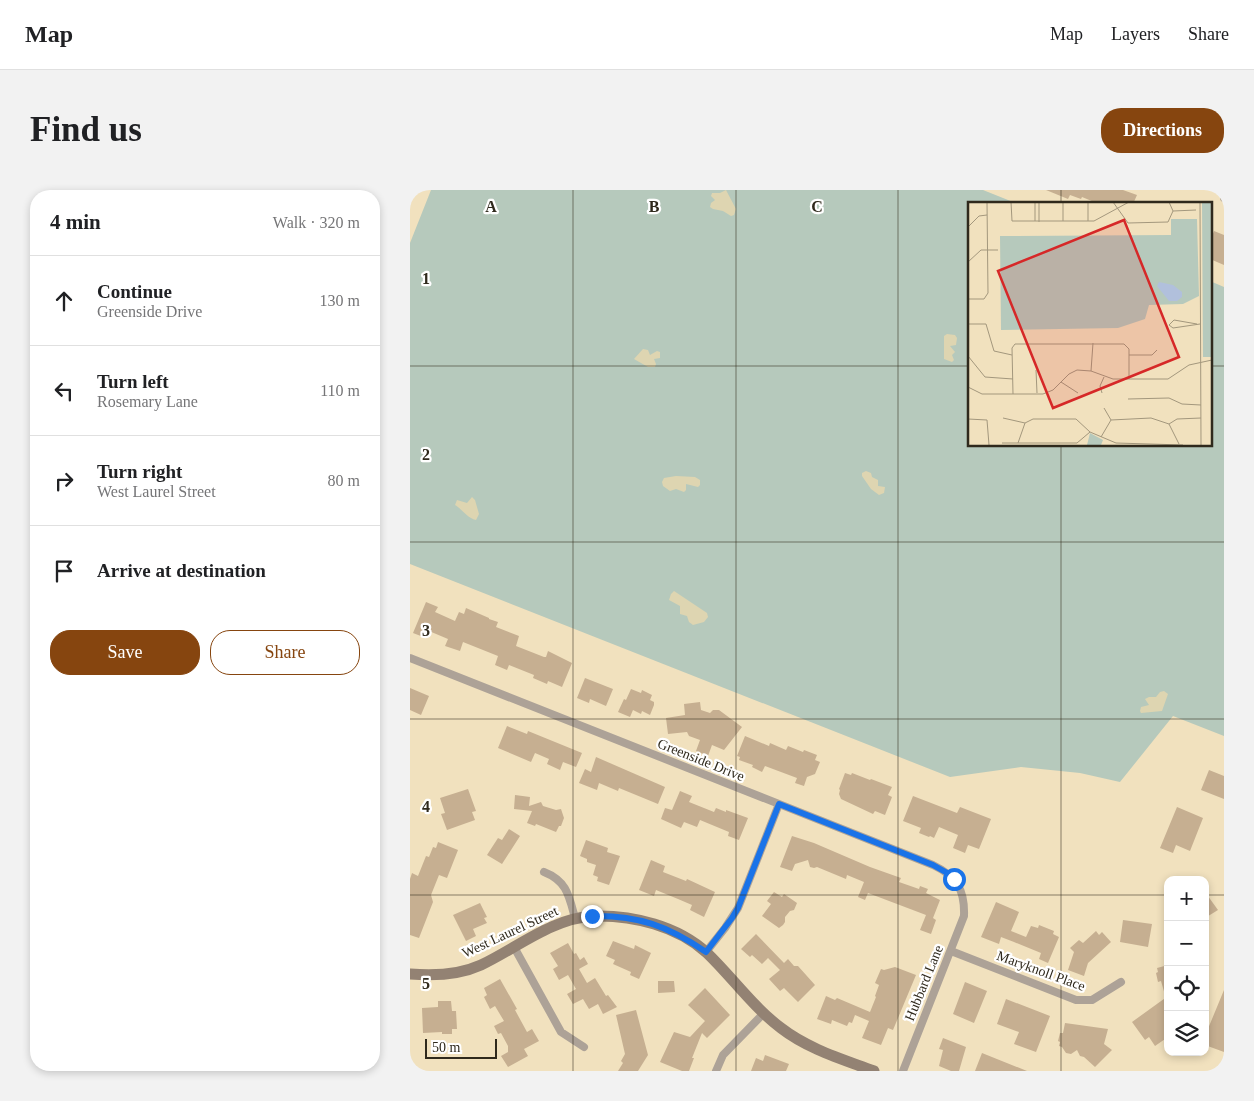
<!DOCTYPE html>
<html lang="en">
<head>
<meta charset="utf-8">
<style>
	:root { --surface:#fff; --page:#f2f2f2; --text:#202124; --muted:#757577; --line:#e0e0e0; --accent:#86450f }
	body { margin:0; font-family:"Times New Roman",serif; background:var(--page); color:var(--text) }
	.controls { position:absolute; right:15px; bottom:15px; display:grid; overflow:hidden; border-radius:10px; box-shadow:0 2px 8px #0003 }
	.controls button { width:45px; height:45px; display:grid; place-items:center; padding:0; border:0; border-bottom:1px solid var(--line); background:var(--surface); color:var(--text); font:25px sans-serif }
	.scale { position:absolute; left:15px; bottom:12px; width:72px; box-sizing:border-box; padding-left:5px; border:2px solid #2f291c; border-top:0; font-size:14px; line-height:18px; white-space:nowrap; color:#2f291c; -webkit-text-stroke:4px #fff; paint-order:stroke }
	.stop { position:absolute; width:15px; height:15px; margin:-11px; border:4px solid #1a73e8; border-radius:50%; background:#fff }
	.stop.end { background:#1a73e8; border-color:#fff; box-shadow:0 1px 5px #0008 }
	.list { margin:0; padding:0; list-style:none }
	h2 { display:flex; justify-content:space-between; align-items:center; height:65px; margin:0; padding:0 20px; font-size:21px }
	h2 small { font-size:16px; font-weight:400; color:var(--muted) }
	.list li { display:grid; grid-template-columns:32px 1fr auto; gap:15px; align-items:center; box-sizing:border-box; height:90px; padding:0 20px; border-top:1px solid var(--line) }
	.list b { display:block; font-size:19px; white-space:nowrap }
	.list p { margin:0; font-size:16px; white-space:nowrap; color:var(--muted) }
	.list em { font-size:16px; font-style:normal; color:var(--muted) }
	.actions { display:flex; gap:10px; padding:15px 20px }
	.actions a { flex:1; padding:11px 0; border:1px solid var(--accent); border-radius:20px; text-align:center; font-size:18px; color:var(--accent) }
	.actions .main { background:var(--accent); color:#fff }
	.icon { flex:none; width:28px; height:28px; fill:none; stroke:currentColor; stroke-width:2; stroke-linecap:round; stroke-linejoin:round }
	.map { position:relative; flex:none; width:814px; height:881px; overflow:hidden; border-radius:20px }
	header { display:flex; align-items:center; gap:30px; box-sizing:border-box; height:70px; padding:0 25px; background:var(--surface); border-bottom:1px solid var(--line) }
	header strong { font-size:24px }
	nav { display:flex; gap:28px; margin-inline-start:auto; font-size:18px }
	.intro { display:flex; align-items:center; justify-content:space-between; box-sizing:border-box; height:120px; padding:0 30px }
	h1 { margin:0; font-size:35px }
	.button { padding:12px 22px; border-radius:20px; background:var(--accent); color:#fff; font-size:18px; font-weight:700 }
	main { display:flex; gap:30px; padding:0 30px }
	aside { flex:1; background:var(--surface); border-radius:20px; box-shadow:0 2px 8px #0003 }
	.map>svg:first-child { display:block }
	.green { fill:#b6c9bc }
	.sand { fill:#ded5b1 }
	.building { fill:#c6af91 }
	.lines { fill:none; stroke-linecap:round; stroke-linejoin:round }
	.street { stroke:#ada297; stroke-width:8 }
	.secondary { stroke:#938273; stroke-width:11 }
	.route { stroke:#1a73e8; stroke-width:6 }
	.grid { fill:none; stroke:#2f291c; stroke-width:1; stroke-opacity:0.55 }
	.labels { text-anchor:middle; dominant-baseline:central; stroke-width:4.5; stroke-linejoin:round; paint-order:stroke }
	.street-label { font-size:14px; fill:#2f291c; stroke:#fff }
	.inset-road { fill:none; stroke:#a3977d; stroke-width:1 }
	.view { fill:#d62828; fill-opacity:0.15; stroke:#d62828; stroke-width:2.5 }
	.inset-edge { fill:none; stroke:#2f291c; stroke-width:2.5 }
	.grid-label { font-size:16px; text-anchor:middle; font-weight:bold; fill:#2f291c; stroke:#fff; stroke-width:4.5; stroke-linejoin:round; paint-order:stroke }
</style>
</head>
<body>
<header>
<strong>Map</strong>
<nav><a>Map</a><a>Layers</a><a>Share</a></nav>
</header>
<div class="intro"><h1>Find us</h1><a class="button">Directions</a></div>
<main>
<aside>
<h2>4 min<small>Walk · 320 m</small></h2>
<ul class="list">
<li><svg class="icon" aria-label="ahead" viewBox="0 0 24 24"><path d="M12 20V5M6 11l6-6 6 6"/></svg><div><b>Continue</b><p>Greenside Drive</p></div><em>130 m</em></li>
<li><svg class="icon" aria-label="left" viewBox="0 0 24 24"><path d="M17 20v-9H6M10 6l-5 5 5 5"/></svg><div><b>Turn left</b><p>Rosemary Lane</p></div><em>110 m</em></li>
<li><svg class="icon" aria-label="right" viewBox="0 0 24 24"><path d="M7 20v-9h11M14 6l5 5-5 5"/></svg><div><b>Turn right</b><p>West Laurel Street</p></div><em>80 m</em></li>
<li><svg class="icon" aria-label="arrive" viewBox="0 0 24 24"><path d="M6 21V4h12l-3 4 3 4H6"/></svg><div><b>Arrive at destination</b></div></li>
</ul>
<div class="actions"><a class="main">Save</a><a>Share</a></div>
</aside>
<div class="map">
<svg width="814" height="881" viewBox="0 0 814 881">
	<rect width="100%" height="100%" fill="#f1e1be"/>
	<path class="green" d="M21 0H573L608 14H559V255H800V91L814 97V546L763 526 710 592 670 583 611 577 540 587 0 374V53Z"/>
	<path class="sand" d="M316 0 326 19 324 25 321 26 313 21 303 19 300 17 301 13 305 10 301 6 302 3H310Z
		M537 144 545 145 547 148 546 155 540 156 545 162 542 165 544 170 542 172 534 169V146Z
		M233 159 238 160 240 165 247 161 250 162V168L244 169 246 174 245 177H238L224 169Z
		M456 281 461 283 462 287 468 290V296L475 297 474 303 469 305 461 299 452 286V283Z
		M266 286 285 287 290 290V295L288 297 276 294V300L274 302 266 299 260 301 253 296 252 292 254 288Z
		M62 307 65 310 69 324 66 330C57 328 52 319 45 315L47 310 57 313Z
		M264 401 297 423 298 427 294 432 283 435 279 432 277 426 270 424V416L259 410 261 404Z
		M754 501 758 504 752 521 731 523 730 521 731 517 739 515 735 509 739 507H746L750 502Z"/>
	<path class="building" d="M636 0H713L727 5 723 14H689L672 7 671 9 660 5 658 9Z
		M804 41 814 45V75L800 69V45L802 46Z
		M16 412 28 417 25 422 45 431 49 422 54 424 56 418 79 428V429L88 432 86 437 109 446 106 456 134 467H136L138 461 162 473 152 497 138 491 137 494 123 488 124 485 99 475 97 480 85 475 88 466 53 452 50 461 35 456 38 449 19 441 16 448 3 443Z
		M175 488 203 499 196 516 180 509 179 513 167 508Z
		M0 498 19 506 11 525 0 520Z
		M221 499 231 503 232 500 242 505 240 510 244 512V515L240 525 232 521 231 524 223 520 220 527 208 522 214 509 216 510Z
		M290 512 291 520 300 523 303 520H309L332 537 314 560 302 555 298 566 286 561 290 550 279 546 277 542 258 544 256 528 275 525 274 514Z
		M97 536 117 544 118 541 172 563 166 577 153 572 150 580 137 574 139 569 125 563 121 572 88 558Z
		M335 546 359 556 360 553 376 560 378 556 393 562 394 560 407 565 405 570 410 572 405 584 397 587 394 596 385 593 387 588 355 576 352 582 342 577 343 575 329 570 330 567 327 566Z
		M186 567 255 597 248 614 209 598 208 601 189 593 187 600 169 593 175 579 181 582Z
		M799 580 814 586V609L791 600Z
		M435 583 441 585 442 583 460 590 461 589 482 597 478 605 482 607 475 625 465 621 463 624 431 609 429 604 430 600 429 599Z
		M58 599 66 621 62 622 65 630 37 640 31 624 35 623 30 608Z
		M270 601 282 606 279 612 304 622 306 618 316 622V620L338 628 329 650 318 646 319 642 290 630 287 637 274 632 271 638 251 629 255 618 262 620Z
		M105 605 120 607 119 616 131 612 133 616 146 620 151 619 154 628 151 636H149L146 642 126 634 125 636 117 633 122 621 104 619Z
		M503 606 547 623 550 617 581 629 569 659 558 655 555 663 543 658 548 645 529 637 524 648 520 646 519 647 509 643 511 638 493 631Z
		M767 617 793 628 780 661 766 655 763 663 750 658Z
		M99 639 110 646 92 674 77 665 88 648 92 650Z
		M382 646 404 653 460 677 491 688 489 692 509 699 510 696 518 699 516 703 530 710 523 728 526 730 521 744 510 740 516 725 458 703 455 710 448 707 454 692 437 685 436 689 407 677 404 678 400 677 398 670 385 674 382 681 370 677Z
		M176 650 198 658 197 662 210 666 199 695 187 691 188 687 183 685 186 675 177 672V669L170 666Z
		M28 652 48 660 37 688 29 685 21 705 23 712 9 748 0 745V689L2 683 8 686 16 666 19 667 23 657 26 658Z
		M241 670 255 676 253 682 276 691 277 689 305 702 294 727 280 720 282 715 268 709 246 700 244 706 229 700Z
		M364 702 372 707 374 704 387 713 384 720 380 721 375 727V732L373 735 369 738 352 726 361 714 357 711Z
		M795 702 808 720 795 728Z
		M586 712 609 722 601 741 616 747 621 736 628 738 629 735 644 741 643 744 649 747 638 773 629 769 631 763 604 752 591 747 589 754 571 747Z
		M70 713 77 727 74 728 77 733 63 739 66 746 56 751 43 725Z
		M713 730 742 734 738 757 710 752Z
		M686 741 689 745 692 742 701 752 678 773 674 786 658 780 664 762 660 758 669 750 673 753Z
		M346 744 374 773 378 769 384 776H388L405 795 388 812 374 798 370 801 359 789 370 780 358 768 352 774 342 765 340 767 331 759Z
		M203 751 224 759 225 755 241 763 229 789 220 785 221 782 203 774 205 770 196 766Z
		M158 753 164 764 166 763 170 770 174 767 178 774 169 779 177 793 185 788 196 806 198 805 207 817 193 824 188 814 179 819 173 809 163 814 157 804 166 799 158 785 149 790 143 779 148 776 140 763Z
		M758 775V805H755L751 791 748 792 746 783 748 782 747 778Z
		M485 777 506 785 483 840 478 838 471 855 452 848 459 831 445 825 442 833 439 832 437 836 422 830 421 834 407 829 416 806 425 810 427 808 460 822 466 807 465 806 469 795 465 793 471 779 474 780Z
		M90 789 107 819 105 820 117 842 122 839 129 851 114 859 118 866 98 877 91 866 98 862V856L91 843 88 844 84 836 94 831 85 816 80 819 74 807 77 805 74 798Z
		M248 791H264L265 802 248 803Z
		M555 792 577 801 564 833 543 824Z
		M295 798 320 825 297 848 292 843 282 868H284L279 881H272L250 872 264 842 280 847 295 831 278 815Z
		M814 800V862L795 855V846Z
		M758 806V847L745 856 739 847 735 850 722 832Z
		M596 809 640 826 626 862 604 854 609 842 587 834Z
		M28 811H41L42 821H46L47 839H42V844H32V842L13 843 12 818 28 817Z
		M226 820 238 865 228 881H208L213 873 211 871 215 864 206 825Z
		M655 833 698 839 694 854 702 860 685 877 674 867 670 866 667 860 661 864 656 863 652 857 649 856 650 852 648 851 650 843H653Z
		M533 848 556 857 549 881H541L529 876 533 860 529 859Z
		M572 863 617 881H565Z
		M355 865 379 874 376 881H341L346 868 353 871Z"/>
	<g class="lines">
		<path class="street" d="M814 0V8
			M0 468 523 675C546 686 555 699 554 726L493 881
			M134 682C157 691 159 706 165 728
			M104 757 151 842 174 857
			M541 761 666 810H682L711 792
			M296 762 315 738 328 718 369 614
			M306 881 313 865 354 823"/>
		<path class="secondary" d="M0 784C23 786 49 785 71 775 107 758 142 728 184 726 223 725 268 736 297 763 322 787 343 817 371 838 398 859 432 869 464 881"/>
	</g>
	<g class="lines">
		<path class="route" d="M182 726C228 725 258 736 296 762L322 728 328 718 369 614 523 675 539 684 544 689"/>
	</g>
	<path class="grid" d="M163 0V881M326 0V881M488 0V881M651 0V14M0 176H559M800 176H814M651 255V881M0 352H814M0 529H814M0 705H758M795 705H814"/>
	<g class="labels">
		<g class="street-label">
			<text transform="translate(291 570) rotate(22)">Greenside Drive</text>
			<text transform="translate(100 742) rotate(-25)">West Laurel Street</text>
			<text transform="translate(631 781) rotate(20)">Maryknoll Place</text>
			<text transform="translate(514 793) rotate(-68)">Hubbard Lane</text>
		</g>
	</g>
	<g transform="translate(558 12)">
		<rect width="244" height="244" fill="#f1e1be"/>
		<path d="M234 0H244V155H235ZM203 17H229L231 94 215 102 181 103 177 117 150 126 33 128 32 34 203 33ZM122 231 135 238 133 243H119Z" fill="#b6c9bc"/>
		<path d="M191 80 205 83 214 90V95L209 99H201L189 84Z" fill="#b1c0dc"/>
		<path class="inset-road" d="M43 0 44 19M67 0V19M71 0V20M95 0V19M145 0 160 21 200 20 205 9 201 0M232 0 233 243M205 9 228 8M44 19H126L161 0M120 19V0M0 25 11 14 19 13M0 60 13 48H30M0 97H16L20 91 19 0M0 122H18L26 149 44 153M229 122 206 118 201 123 205 126 232 122M161 153H184L189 148M0 154 17 175 45 177M68 168 69 191M123 169 125 141M93 180 110 191M0 185 14 192H75L85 188 101 172 109 168 123 169 145 177H200L221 163 244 158M134 191 132 184 136 175M45 192 44 146 47 142H156L161 147V177M160 197 201 196 214 202 233 203M35 216 57 221M0 217 19 218 21 243M143 218 183 216 201 222 209 217 233 216M201 222 211 242M133 235 143 218 136 206M34 241H109L122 230 148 241 215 243M50 241 57 221 65 217H108L122 230"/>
		<path class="view" d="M156 18 211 155 85 206 30 69Z"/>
		<rect width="244" height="244" class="inset-edge"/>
	</g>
	<g class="grid-label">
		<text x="81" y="22">A</text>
		<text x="244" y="22">B</text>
		<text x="407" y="22">C</text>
		<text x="16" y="94">1</text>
		<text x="16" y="270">2</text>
		<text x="16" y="446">3</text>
		<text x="16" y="622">4</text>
		<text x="16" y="799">5</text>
	</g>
</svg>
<div class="controls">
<button>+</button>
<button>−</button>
<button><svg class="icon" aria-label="locate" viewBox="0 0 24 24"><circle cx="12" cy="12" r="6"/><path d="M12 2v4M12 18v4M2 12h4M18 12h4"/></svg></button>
<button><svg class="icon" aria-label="layers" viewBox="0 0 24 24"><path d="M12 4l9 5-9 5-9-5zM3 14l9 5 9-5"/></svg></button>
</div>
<div class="scale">50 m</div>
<div class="stop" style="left:544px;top:689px"></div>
<div class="stop end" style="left:182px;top:726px"></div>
</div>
</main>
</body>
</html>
